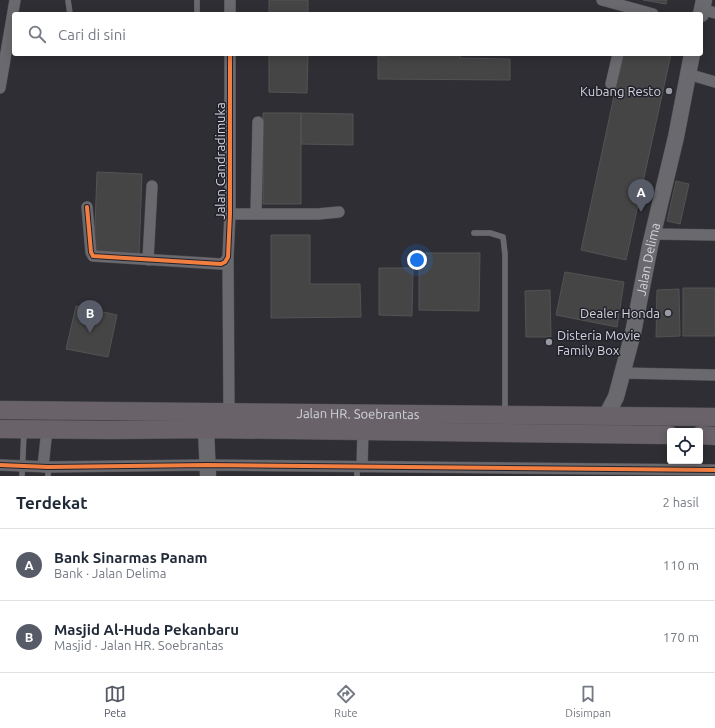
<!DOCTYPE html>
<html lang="id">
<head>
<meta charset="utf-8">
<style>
	:root { --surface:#fff; --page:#f2f2f3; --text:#1f2937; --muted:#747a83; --line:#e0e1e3; --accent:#565b67 }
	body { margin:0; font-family:Ubuntu,sans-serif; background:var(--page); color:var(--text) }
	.controls { position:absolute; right:12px; bottom:12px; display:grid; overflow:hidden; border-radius:4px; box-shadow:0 2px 10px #0003 }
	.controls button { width:36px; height:36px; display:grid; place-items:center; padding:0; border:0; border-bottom:1px solid var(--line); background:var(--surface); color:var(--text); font:20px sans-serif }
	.you { position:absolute; left:417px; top:260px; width:14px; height:14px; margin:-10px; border:3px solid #fff; border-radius:50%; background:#1a73e8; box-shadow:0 0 0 6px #1a73e833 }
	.badge { display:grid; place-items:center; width:26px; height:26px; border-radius:50%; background:var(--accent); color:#fff; font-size:13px; font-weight:700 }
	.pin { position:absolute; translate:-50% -33px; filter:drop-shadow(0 1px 2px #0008) }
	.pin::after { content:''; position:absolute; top:21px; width:14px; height:12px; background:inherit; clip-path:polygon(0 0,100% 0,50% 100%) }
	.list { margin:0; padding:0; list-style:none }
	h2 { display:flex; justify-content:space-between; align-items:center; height:52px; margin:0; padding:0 16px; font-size:17px }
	h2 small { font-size:13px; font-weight:400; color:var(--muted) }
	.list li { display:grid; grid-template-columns:26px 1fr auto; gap:12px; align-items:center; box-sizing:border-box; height:72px; padding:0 16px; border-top:1px solid var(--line) }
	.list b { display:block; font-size:15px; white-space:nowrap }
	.list p { margin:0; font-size:13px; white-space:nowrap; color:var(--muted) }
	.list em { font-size:13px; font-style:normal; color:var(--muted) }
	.icon { flex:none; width:22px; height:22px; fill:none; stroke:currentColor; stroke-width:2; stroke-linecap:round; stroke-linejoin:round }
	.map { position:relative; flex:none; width:715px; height:476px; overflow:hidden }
	.search { position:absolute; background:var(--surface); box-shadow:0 2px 10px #0003; left:12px; right:12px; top:12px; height:44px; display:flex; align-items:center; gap:10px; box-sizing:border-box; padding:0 14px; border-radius:4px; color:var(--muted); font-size:15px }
	.sheet { height:196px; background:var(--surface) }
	nav { display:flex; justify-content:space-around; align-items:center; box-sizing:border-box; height:56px; border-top:1px solid var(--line); background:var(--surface); font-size:11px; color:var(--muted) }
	nav a { display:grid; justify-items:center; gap:2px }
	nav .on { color:var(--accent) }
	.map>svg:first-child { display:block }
	.building { fill:#464546; stroke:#545353 }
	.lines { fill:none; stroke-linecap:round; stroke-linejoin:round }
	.lane-casing { stroke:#4c4c51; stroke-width:6 }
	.street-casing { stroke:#4c4c51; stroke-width:12 }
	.secondary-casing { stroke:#4c4c51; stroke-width:17 }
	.primary-casing { stroke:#4c4c51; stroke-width:19 }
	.lane { stroke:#6a6a6e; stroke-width:5.5 }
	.street { stroke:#6a6a6e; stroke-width:11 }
	.secondary { stroke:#6a6a6e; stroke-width:16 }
	.primary { stroke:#696369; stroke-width:18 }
	.cycleway-casing { stroke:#22222d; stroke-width:6 }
	.cycleway { stroke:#f27e40; stroke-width:4 }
	.poi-dot { fill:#9999a1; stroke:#22222d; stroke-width:1.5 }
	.labels { text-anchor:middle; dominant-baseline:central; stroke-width:3; stroke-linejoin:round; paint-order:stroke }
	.poi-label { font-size:13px; fill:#d3d3db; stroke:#22222d; text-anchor:end }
	.street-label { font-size:13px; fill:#d3d3db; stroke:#22222d }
</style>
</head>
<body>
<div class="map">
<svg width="715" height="476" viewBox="0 0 715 476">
	<rect width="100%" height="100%" fill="#2e2e34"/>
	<path class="building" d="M269 0H308V14H269Z
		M643 0H667L666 4Z
		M269 54H308L307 93 269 92Z
		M387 54H460V58L510 59V80L378 79V56H387Z
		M623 54H671L626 260 581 250Z
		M263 113H301V204H263Z
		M301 113 353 114V145L301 144Z
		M97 172 142 174 139 255 94 253Z
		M676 181 689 184 680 224 667 221Z
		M271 235H310V284H360L361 317 271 318Z
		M419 253H480L479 311 419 310Z
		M379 268H413L412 316 379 315Z
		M565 272 624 282 617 327 556 315Z
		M683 288H715V336H683Z
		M679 289 680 336 656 337 657 290Z
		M550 290 551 337H526L525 291Z
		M76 306 117 315 108 357 66 349Z"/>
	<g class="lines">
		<g class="lane-casing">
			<path id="lane" d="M68 0 70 14
				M197 0V14
				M474 233H490L503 237 505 254V412
				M22 476 24 431
				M48 476V467
				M357 476V467"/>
		</g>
		<g class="street-casing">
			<path id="street" d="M602 0 653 14
				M702 9 715 13
				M230 14V0
				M688 74 715 82
				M611 84 618 54
				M0 88 15 0
				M87 207 91 252 93 256 221 264 225 262 228 257 230 214V54
				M230 214H318L339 212
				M256 214 258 122
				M653 234 715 235
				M228 257 229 412
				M148 260 152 186
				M622 373 715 375
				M0 465 48 467 207 465 715 470
				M43 467 47 429
				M362 467 363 431"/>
		</g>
		<g class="secondary-casing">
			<g id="secondary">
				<path d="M701 14 704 0"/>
				<path id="s1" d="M606 416 616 397 633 333 650 246 676 137 692 54"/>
				<path d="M206 429 208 476"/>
			</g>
		</g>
		<g class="primary-casing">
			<g id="primary">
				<path id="s2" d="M0 410 715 417"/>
				<path d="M0 429 112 430 206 429 670 435"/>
				<path d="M700 435 715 436"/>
			</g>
		</g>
		<use href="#lane" class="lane"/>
		<use href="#street" class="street"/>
		<use href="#secondary" class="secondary"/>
		<use href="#primary" class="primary"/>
		<g class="cycleway-casing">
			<path id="cycleway" d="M87 207 91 252 93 256 221 264 225 262 228 257 230 214V54
				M0 465 48 467 207 465 715 470"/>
		</g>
		<use href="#cycleway" class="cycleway"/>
	</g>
	<g class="poi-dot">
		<circle cx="669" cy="91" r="4"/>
		<circle cx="668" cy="313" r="4"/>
		<circle cx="549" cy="342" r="4"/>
	</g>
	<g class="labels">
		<g class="poi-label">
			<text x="661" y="91">Kubang Resto</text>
			<text x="660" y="313">Dealer Honda</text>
			<text x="557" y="335" text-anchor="start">Disteria Movie<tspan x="557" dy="15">Family Box</tspan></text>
		</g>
		<g class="street-label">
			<text transform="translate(220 161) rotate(-90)">Jalan Candradimuka</text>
			<text stroke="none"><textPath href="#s1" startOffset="163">Jalan Delima</textPath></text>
			<text stroke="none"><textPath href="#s2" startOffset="358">Jalan HR. Soebrantas</textPath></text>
		</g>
	</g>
</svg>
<div class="controls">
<button><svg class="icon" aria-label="locate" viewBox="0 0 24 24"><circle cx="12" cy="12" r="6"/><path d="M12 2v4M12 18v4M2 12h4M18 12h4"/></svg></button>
</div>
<div class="you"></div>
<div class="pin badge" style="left:641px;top:212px">A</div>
<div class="pin badge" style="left:90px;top:333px">B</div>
<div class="search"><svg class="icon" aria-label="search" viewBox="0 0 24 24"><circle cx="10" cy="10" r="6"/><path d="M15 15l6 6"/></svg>Cari di sini</div>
</div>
<section class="sheet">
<h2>Terdekat<small>2 hasil</small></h2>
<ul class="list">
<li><span class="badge">A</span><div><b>Bank Sinarmas Panam</b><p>Bank · Jalan Delima</p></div><em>110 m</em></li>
<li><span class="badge">B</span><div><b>Masjid Al-Huda Pekanbaru</b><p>Masjid · Jalan HR. Soebrantas</p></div><em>170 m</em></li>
</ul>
</section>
<nav>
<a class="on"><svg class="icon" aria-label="map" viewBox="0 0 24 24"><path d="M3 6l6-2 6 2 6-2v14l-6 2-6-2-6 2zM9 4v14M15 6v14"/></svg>Peta</a>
<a><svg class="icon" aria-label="directions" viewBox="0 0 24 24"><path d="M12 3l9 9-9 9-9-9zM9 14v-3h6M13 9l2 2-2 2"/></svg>Rute</a>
<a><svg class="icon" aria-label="saved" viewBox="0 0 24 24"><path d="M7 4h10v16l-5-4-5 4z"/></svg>Disimpan</a>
</nav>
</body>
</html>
